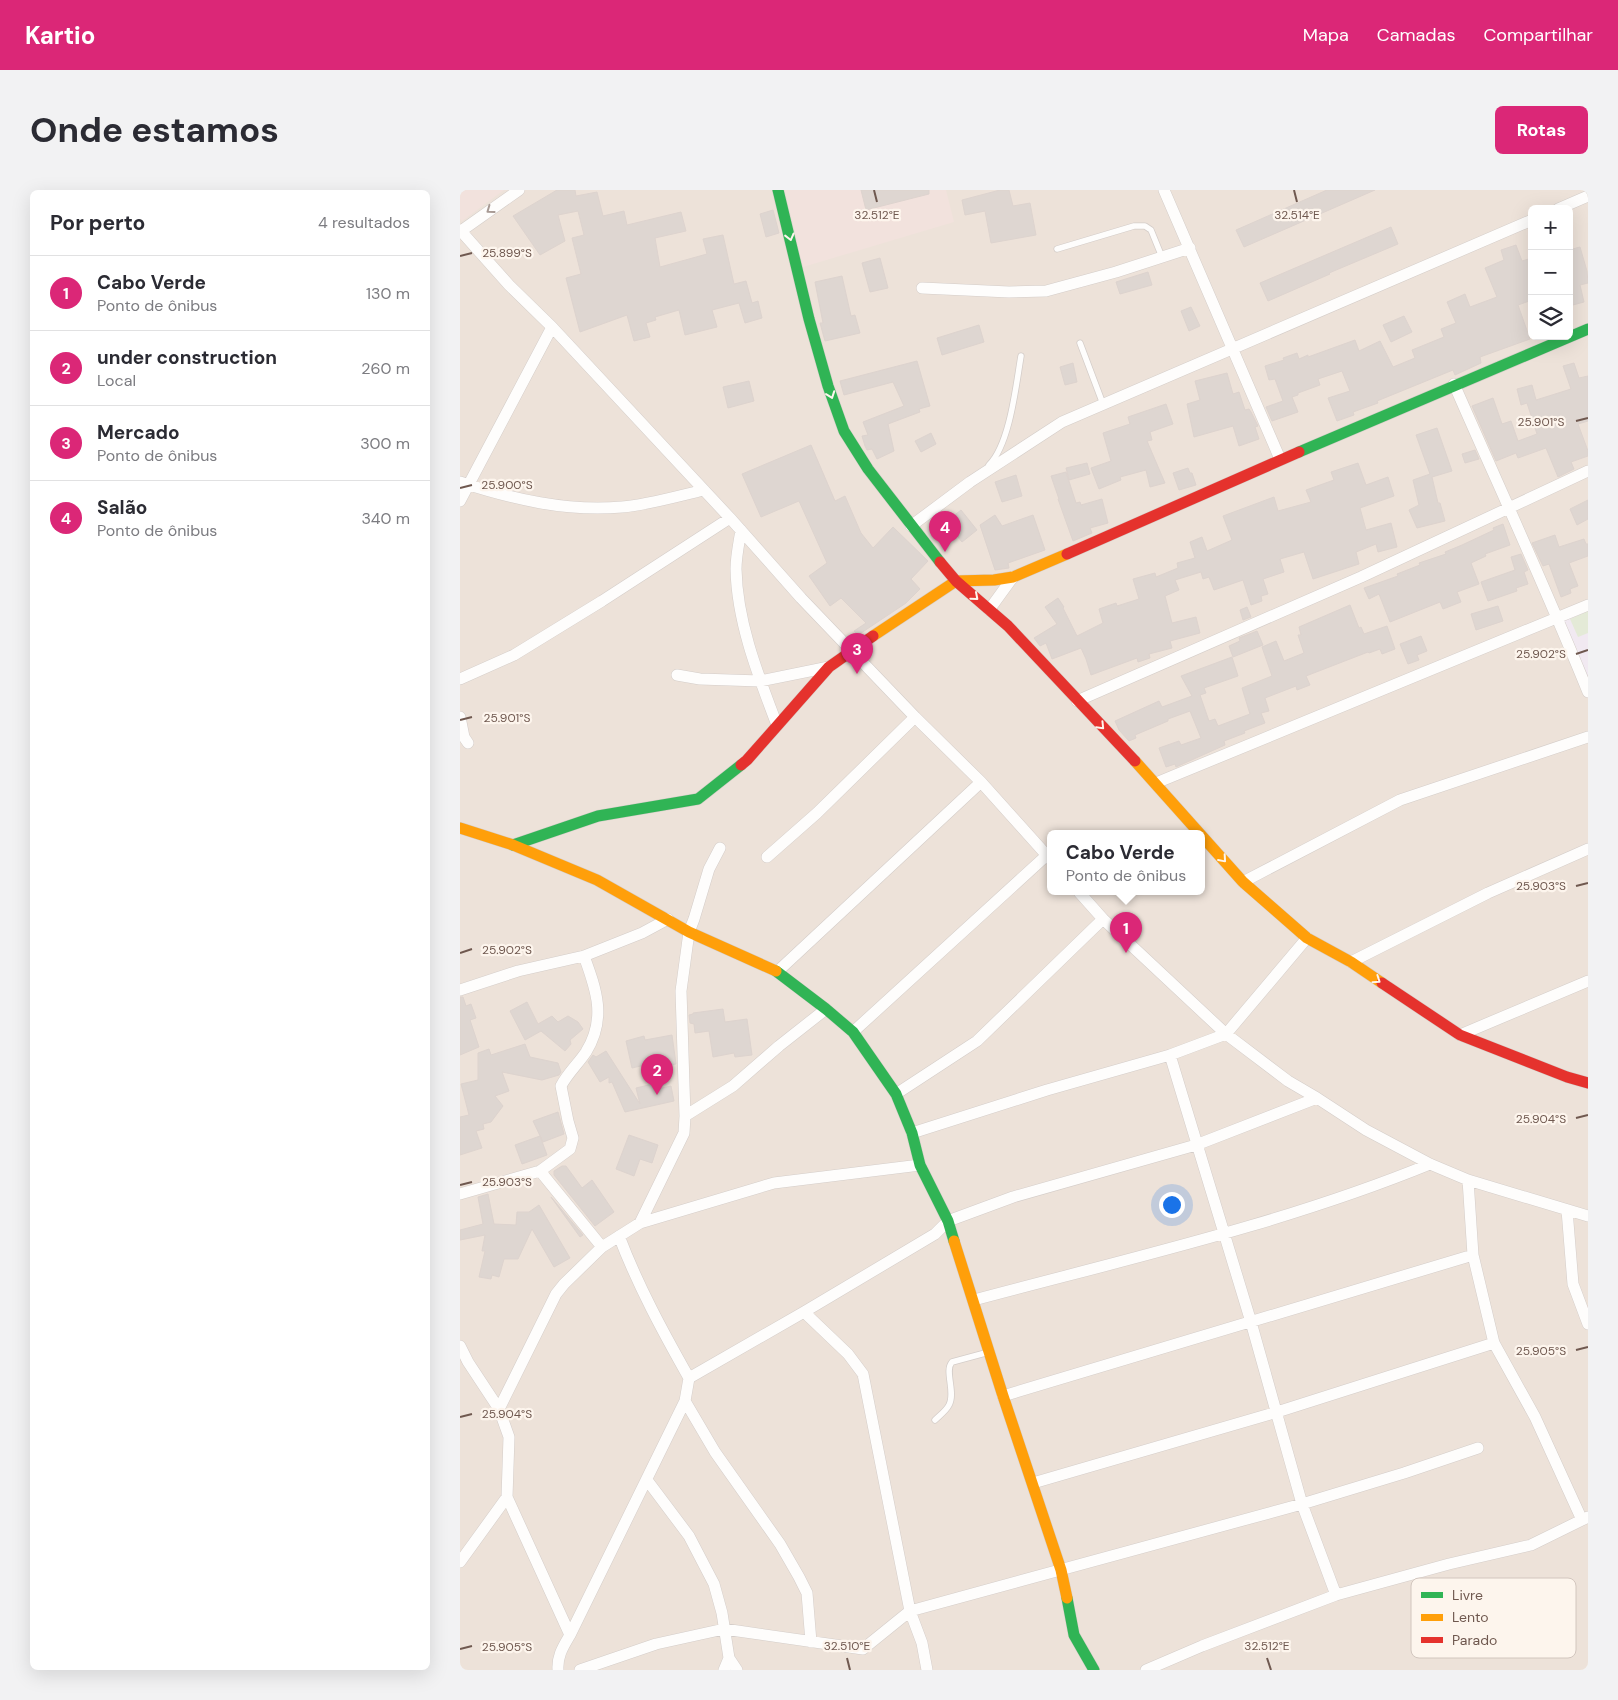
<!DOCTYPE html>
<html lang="pt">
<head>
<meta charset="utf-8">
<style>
	:root { --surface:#fff; --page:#f2f2f3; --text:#2b2b33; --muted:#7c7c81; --line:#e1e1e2; --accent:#db2777 }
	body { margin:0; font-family:"DM Sans",sans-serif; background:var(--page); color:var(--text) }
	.controls { position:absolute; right:15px; top:15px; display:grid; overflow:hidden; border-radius:8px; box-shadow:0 5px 20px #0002 }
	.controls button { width:45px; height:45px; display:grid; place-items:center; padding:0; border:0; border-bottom:1px solid var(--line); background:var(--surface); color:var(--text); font:25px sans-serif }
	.you { position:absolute; left:711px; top:1014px; width:18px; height:18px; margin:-12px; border:4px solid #fff; border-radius:50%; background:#1a73e8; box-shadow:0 0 0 8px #1a73e833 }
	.badge { display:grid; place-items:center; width:32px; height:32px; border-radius:50%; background:var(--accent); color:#fff; font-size:16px; font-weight:700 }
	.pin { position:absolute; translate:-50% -41px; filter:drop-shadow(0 1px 2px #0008) }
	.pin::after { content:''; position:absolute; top:26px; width:18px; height:15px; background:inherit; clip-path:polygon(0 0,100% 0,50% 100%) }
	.popup { position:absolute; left:587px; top:640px; width:158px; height:65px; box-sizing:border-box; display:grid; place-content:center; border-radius:8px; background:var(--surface); filter:drop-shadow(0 1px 4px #0005); font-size:16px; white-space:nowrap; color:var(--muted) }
	.popup b { font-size:19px; color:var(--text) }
	.popup::after { content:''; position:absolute; left:50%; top:100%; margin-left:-10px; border:10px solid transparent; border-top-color:var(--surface) }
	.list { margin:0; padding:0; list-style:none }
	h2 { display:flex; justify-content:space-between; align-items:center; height:65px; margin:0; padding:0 20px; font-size:21px }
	h2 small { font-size:16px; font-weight:400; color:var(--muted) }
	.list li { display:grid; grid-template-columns:32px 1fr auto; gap:15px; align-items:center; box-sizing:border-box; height:75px; padding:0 20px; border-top:1px solid var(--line) }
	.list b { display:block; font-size:19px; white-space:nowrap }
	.list p { margin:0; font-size:16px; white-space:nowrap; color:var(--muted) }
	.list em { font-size:16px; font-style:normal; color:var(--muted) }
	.icon { flex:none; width:28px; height:28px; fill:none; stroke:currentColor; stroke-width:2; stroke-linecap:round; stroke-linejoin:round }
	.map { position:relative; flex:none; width:1128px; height:1480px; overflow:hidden; border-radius:8px }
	header { display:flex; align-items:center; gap:30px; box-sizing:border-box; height:70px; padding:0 25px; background:var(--accent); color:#fff }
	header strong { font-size:24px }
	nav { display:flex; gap:28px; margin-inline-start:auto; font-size:18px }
	.intro { display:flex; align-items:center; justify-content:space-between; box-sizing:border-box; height:120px; padding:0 30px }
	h1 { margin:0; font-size:35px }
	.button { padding:12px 22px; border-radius:8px; background:var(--accent); color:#fff; font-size:18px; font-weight:700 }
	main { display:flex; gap:30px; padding:0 30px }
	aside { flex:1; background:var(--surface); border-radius:8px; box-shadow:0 5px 20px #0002 }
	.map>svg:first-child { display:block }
	.residential { fill:#ede2d9; fill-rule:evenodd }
	.commercial { fill:#f2e2dd }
	.education { fill:#f1e9f1 }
	.green { fill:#e4ead7 }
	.building { fill:#ded6d1; stroke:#ddd3ce }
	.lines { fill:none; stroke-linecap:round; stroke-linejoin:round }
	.lane-casing { stroke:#d4cdc9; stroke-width:7 }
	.street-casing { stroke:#d4cdc9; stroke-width:12 }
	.fast-casing { stroke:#d4cdc8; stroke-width:12 }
	.slow-casing { stroke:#d4cdc8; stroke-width:12 }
	.jam-casing { stroke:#d4cdc8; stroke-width:12 }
	.lane { stroke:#fefdfc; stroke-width:5.5 }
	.street { stroke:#fefdfc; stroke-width:11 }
	.fast { stroke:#30b455; stroke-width:11 }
	.slow { stroke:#ff9f0a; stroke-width:11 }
	.jam { stroke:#e5322d; stroke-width:11 }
	.oneway { stroke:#a89a94 }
	.oneway2 { stroke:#fdf5ed }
	.ticks { fill:none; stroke:#6f584f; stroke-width:2 }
	.key { fill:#fdf5ed; stroke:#d2c6be; stroke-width:1 }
	.key-label { font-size:14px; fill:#6f584f }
	.ticks-label { font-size:12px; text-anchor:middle; fill:#6f584f; stroke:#fdf5ed; stroke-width:4.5; stroke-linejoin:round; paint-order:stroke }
</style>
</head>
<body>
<header>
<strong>Kartio</strong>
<nav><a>Mapa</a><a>Camadas</a><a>Compartilhar</a></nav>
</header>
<div class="intro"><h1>Onde estamos</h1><a class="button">Rotas</a></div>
<main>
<aside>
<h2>Por perto<small>4 resultados</small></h2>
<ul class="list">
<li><span class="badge">1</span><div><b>Cabo Verde</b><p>Ponto de ônibus</p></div><em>130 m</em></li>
<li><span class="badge">2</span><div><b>under construction</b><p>Local</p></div><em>260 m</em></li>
<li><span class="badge">3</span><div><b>Mercado</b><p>Ponto de ônibus</p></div><em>300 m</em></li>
<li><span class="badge">4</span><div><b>Salão</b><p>Ponto de ônibus</p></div><em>340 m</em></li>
</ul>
</aside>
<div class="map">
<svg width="1128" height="1480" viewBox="0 0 1128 1480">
	<rect width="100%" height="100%" fill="#f5f0eb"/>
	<path class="residential" d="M0 0H1128V1480H0ZM1072 19H1109V146H1072ZM591 644H741V702H591Z"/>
	<path class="commercial" d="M0 0H44L2 31 0 29Z
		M325 0H486L494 32 343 77Z"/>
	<path class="education" d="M1128 415V502L1098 428Z"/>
	<path class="green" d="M1128 421V443L1118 447 1110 429Z"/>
	<path class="building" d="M97 0H115L116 6 137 2 143 26 164 21 167 35 221 22 226 41 195 48 200 77 247 64 243 49 263 45 274 94 286 91 292 113 298 111 302 128 285 133 279 113 252 120 257 137 225 145 219 120 195 127 196 130 186 133 190 147 174 151 167 125 120 142 106 88 121 84 112 48 124 45 118 21 98 25 105 51 80 65 53 26Z
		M401 0H469V4L406 20Z
		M540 0H549L553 16 570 13 576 45 531 53 525 21 505 25 502 10Z
		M867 0H915L784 57 776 40Z
		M313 20 319 43 306 47 300 24Z
		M931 37 938 54 869 83 870 84 808 111 800 93Z
		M1056 55 1062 71 1072 68V110L1058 115 1070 149 1020 167 1021 173 995 185 993 180 917 211 918 213 893 222 894 225 877 231 868 208 890 201 882 181 858 189 860 195 838 203V205L832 207 838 222 812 231 806 217 823 211 815 189 809 190 805 176 824 170 823 168 837 163 839 169 848 165V167L895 150 899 161 920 151 933 177 955 168 952 160 984 147 981 139 996 133 987 112 1005 104 1010 117 1037 107 1025 78 1044 70 1041 60Z
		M1120 57 1127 81 1128 93 1120 95 1124 112 1109 116V60Z
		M420 68 428 98 410 102 402 73Z
		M688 82 692 95 660 104 656 92Z
		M382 86 391 126 395 125 400 143 365 151 360 133H363L355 92Z
		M731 117 740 136 729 141 721 121Z
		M944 126 952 142 931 152 923 135Z
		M519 135 524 152 482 165 477 148Z
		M457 171 470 216 459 219 460 222 428 234 434 261 417 269 412 259 407 260 405 256 402 246 408 245 403 232 444 216 433 192 384 205 380 191Z
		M613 173 617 192 605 195 600 177Z
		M1114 173 1119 188 1128 186V231L1118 234 1128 261V266L1111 272 1114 279 1098 287 1086 258 1058 268 1056 263 1036 271 1012 216 1033 208 1042 234 1051 231 1058 251 1077 244 1067 213 1061 215 1057 199 1072 195 1076 210 1111 199 1103 176Z
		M767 183 773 204 779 202 785 220 789 219 791 222 798 236 795 237 799 249 779 256 773 236 734 247 727 214 740 210 735 191Z
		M289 191 294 211 268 218 263 197Z
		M706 214 713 234 690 242 692 250 687 251 705 293 690 297 686 280 660 287 661 290 639 299 631 278 651 271 643 243 670 234 668 227Z
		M977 238 992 281 972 287 978 313H980L985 331 957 338 949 320 959 315 953 290 970 284 956 245Z
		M471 243 476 254 461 262 455 251Z
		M351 255 375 311 385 306 401 343 413 358 433 337 468 371 451 389 460 399 446 413 398 445 394 441 406 433 381 408 370 416 349 386 367 373 339 311 301 327 282 284Z
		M1015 260 1019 269 1005 273 1002 264Z
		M627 273 630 284 609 290 606 278Z
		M898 273 906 295 928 287 934 306 900 318 906 340 931 333 937 357 918 362 916 354 896 362 899 374 853 389 844 362 820 369 824 382 803 389 808 404 801 406 802 411 791 415 783 390 754 400 749 387 743 389 741 382 715 390 719 400 705 406 712 433 736 427 740 443 710 451 712 458 689 464 690 468 678 472 677 468 631 485 626 469 621 458 592 469 586 453 580 456 574 448 597 434 585 417 598 408 604 417 603 418 617 446 643 433 639 419 656 413 657 416 679 409 673 389 695 383 696 387 718 378 717 373 735 368 730 352 742 347 747 361 772 350 763 326 814 307 818 321 851 312 846 300 874 290 871 282Z
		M728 278 730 283H732L736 295 719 300 713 283Z
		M606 282 616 313 620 312 621 315 642 309 648 333 630 338 632 343 613 351 598 309H599L591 286Z
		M556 285 562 306 542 312 535 292Z
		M1128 310V329L1117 335 1110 319Z
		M501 320 517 340 502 352 486 332Z
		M535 325 542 336 573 325 585 360 548 373 549 378 535 380 520 335Z
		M1043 334 1050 355 1025 364 1026 366 1011 373 1019 394 997 402 1001 412 983 419 980 412 930 432 919 404 909 409 904 398 938 386 937 384 960 375 959 373 986 364 985 362 1002 355 1034 340 1033 338Z
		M1095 345 1099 357 1124 349 1126 354H1128V366L1109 373 1118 396 1110 399 1111 403 1101 407 1089 374 1083 376 1072 353Z
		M1061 364 1068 380 1064 382 1068 394 1056 398 1057 401 1028 411 1021 392 1055 380 1051 367Z
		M890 415 899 438 901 437 904 444 927 436 935 459 922 464 920 459 909 463 908 462 846 486 850 495 837 500 836 496 805 508 809 521 801 523 805 533 784 541 785 543 764 551 765 555 716 577 715 574 706 577 699 558 719 551 721 555 741 548 730 521 708 529V531L675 545 676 548 669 551 659 540 655 531 699 511 702 517 732 506 721 486 772 467 778 486 744 498 746 503 740 505 749 531 755 529 758 536 790 524 782 498 812 486 802 457 816 451 824 471 844 463 838 445H841L839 437Z
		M1038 416 1043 431 1016 440 1011 424Z
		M787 417 791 427 783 430 780 420Z
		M797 441 803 455 773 467 769 456 780 451 779 448Z
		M961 446 967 461 957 465 959 470 948 474 940 454Z
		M0 807H3L6 816 11 814 16 828 10 830 19 857 0 865Z
		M67 812 78 834 92 826 98 832 108 826 118 832 123 839 110 850 111 854 105 861 81 841 65 850 50 821Z
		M263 819 265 832 287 829 292 865 275 867 274 863 253 867 249 841 235 843 234 834 230 833 229 825 233 824V823Z
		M212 845 216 874 203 877 202 871 172 878 166 851 184 846 185 850Z
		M65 854 70 867 98 873 101 882 99 885 82 890 42 882 49 901 35 906 43 916 31 932 23 934 24 939 16 941 22 958 0 965V927L9 925 1 894 18 890V863L29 859 31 865Z
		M146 861 180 914 176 898 197 893 198 899 211 896 214 911 165 922 152 892 149 893V887L140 892 128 872 133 865 136 867Z
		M98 922 104 944 83 952 73 931Z
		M169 945 198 955 192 973 180 969 174 986 156 979Z
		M80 946 87 965 62 974 55 955Z
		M102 976H106L122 998 132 990 154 1022 135 1036 94 985V981Z
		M28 1004 34 1034 56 1035 57 1022H69L79 1015 110 1068 94 1077 72 1039 58 1069H44L39 1087 32 1085 31 1089 19 1087 25 1061H22L25 1045 0 1050V1040L23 1034 18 1007Z
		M91 1007 123 1045 120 1047Z"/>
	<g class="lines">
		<g class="lane-casing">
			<path id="lane" d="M597 59 674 36H685L691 40 702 67
				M620 153 643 214
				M529 275C550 254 556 195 561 166
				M475 1230C480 1225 486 1221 489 1215 496 1202 484 1181 492 1172L529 1162"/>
		</g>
		<g class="street-casing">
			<path id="street" d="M704 0 820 269
				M1098 19 1128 6
				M0 40 49 95 92 137 270 328 341 408 455 527 521 592 591 670
				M1 41 59 0
				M462 98 549 102 586 101 656 82 730 58
				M994 194C1039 297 1086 398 1128 502
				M0 292C52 309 107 322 162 317 187 315 218 306 244 300
				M0 311 92 137
				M451 336 510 292 602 232 1072 30
				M281 340C279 353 276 366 276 379 277 432 298 485 317 535
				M529 420 553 387
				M217 485 240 489 300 491 369 477
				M0 489 54 465 142 411 270 328
				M617 511 901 387 1128 281
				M0 527 4 547 8 553
				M696 593 1128 415
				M307 667 357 623 455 527
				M783 692 940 610 1128 547
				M619 702 643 729 766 844 828 891 857 908 906 940 970 974 1008 990 1128 1026
				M891 772 1028 703 1128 659
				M317 782 521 592
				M0 800 58 781 124 766 182 743 208 729
				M393 842 587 665
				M1000 845 1128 791
				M710 865 791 1132 842 1314 876 1405
				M436 904 517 851 643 729
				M225 926 273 896 319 856 366 819
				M452 943 587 900 710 865 766 844 847 748
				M80 981 142 1057
				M1008 990 1013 1065 1034 1153 1075 1227 1122 1330
				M0 1004 80 981 110 959 113 948 108 931 101 896C107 884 118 874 126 862 147 828 136 799 124 766
				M1107 1020 1113 1094 1128 1134
				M180 1033 224 943 225 926 221 801 229 742 234 729 249 679 260 658
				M159 1046C178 1096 203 1142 229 1188
				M514 1110C667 1069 823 1034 970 974
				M344 1122 388 1164 403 1184 450 1421 462 1453 467 1480
				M0 1156 8 1172 39 1219
				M543 1206 1013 1065
				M225 1211 255 1262 320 1354 339 1387 347 1403 351 1452
				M187 1290 229 1346 254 1394 262 1423 269 1468 277 1480
				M573 1293 817 1222 1034 1153
				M47 1307 110 1445
				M0 1372 47 1307 49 1247 39 1219 96 1104 104 1094 142 1057 180 1033 314 993 460 975
				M98 1480C97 1466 103 1457 110 1445L225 1211 229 1188 344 1122 475 1044 488 1031 553 1007 736 955 857 908
				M120 1480 196 1454 264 1439 403 1459 450 1421 842 1314 944 1283 1018 1258
				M264 1480 269 1468
				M686 1480 742 1456 876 1405 989 1374 1071 1355 1128 1327"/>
		</g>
		<g class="fast-casing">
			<path id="fast" d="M318 0 349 129 368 196 384 241 408 279 480 372
				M839 262 1128 139
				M53 655 138 626 238 609 281 575
				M316 781 366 819 393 842 436 904 452 943 460 975 488 1031 494 1051
				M607 1408 614 1445 634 1480"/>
		</g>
		<g class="slow-casing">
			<path id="slow" d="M413 446 496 391 534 390 553 387 607 364
				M675 571 783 692 847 748 891 772 922 793
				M0 638 53 655 137 690 229 742 316 781
				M494 1051 543 1206 601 1380 607 1408"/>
		</g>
		<g class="jam-casing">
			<path id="jam" d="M607 364 839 262
				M480 372 496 391 548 436 675 571
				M281 575 287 570 369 477 413 446
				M922 793 1000 845 1107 887 1128 893"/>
		</g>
		<use href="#lane" class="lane"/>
		<use href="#street" class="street"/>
		<use href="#fast" class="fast"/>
		<use href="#slow" class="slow"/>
		<use href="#jam" class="jam"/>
	</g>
	<defs><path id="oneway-chevron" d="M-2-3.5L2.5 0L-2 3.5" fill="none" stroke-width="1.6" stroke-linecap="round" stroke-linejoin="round" transform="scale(1.25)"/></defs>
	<use class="oneway" href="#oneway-chevron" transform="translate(30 20) rotate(144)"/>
	<g class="oneway2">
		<use href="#oneway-chevron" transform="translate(330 47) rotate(76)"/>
		<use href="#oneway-chevron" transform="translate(371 205) rotate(70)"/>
		<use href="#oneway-chevron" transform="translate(515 407) rotate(41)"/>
		<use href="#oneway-chevron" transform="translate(641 536) rotate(46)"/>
		<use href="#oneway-chevron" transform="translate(763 669) rotate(49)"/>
		<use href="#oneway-chevron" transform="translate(917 790) rotate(34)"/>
	</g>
	<path class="ticks" d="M414 0 417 12M834 0 837 12M0 66 12 63M1116 231 1128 228M0 298 12 295M1116 464 1128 460M0 530 12 527M1116 696 1128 693M0 763 12 759M1116 928 1128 925M0 995 12 992M1116 1160 1128 1157M0 1227 12 1224M0 1459 12 1456M387 1468 390 1480M807 1468 811 1480"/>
	<rect x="951" y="1388" width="165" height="80" rx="8" class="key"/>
	<rect x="961" y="1402" width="22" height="6" fill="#30b455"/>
	<rect x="961" y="1424" width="22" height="7" fill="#ff9f0a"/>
	<rect x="961" y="1447" width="22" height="6" fill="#e5322d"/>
	<g class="key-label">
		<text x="992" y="1410">Livre</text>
		<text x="992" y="1432">Lento</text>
		<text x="992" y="1455">Parado</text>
	</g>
	<g class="ticks-label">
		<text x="417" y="29">32.512°E</text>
		<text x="837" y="29">32.514°E</text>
		<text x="47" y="67">25.899°S</text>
		<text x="1081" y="236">25.901°S</text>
		<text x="47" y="299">25.900°S</text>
		<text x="1081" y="468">25.902°S</text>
		<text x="47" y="532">25.901°S</text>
		<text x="1081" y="700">25.903°S</text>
		<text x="47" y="764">25.902°S</text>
		<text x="1081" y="933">25.904°S</text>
		<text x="47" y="996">25.903°S</text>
		<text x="1081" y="1165">25.905°S</text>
		<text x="47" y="1228">25.904°S</text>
		<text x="387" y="1460">32.510°E</text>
		<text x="807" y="1460">32.512°E</text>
		<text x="47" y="1461">25.905°S</text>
	</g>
</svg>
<div class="controls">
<button>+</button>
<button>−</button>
<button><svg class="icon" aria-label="layers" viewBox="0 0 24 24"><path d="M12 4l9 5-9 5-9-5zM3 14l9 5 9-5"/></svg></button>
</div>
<div class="you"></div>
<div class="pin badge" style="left:666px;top:763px">1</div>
<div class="popup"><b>Cabo Verde</b>Ponto de ônibus</div>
<div class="pin badge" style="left:197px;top:905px">2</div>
<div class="pin badge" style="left:397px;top:484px">3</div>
<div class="pin badge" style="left:485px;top:362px">4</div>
</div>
</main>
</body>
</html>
